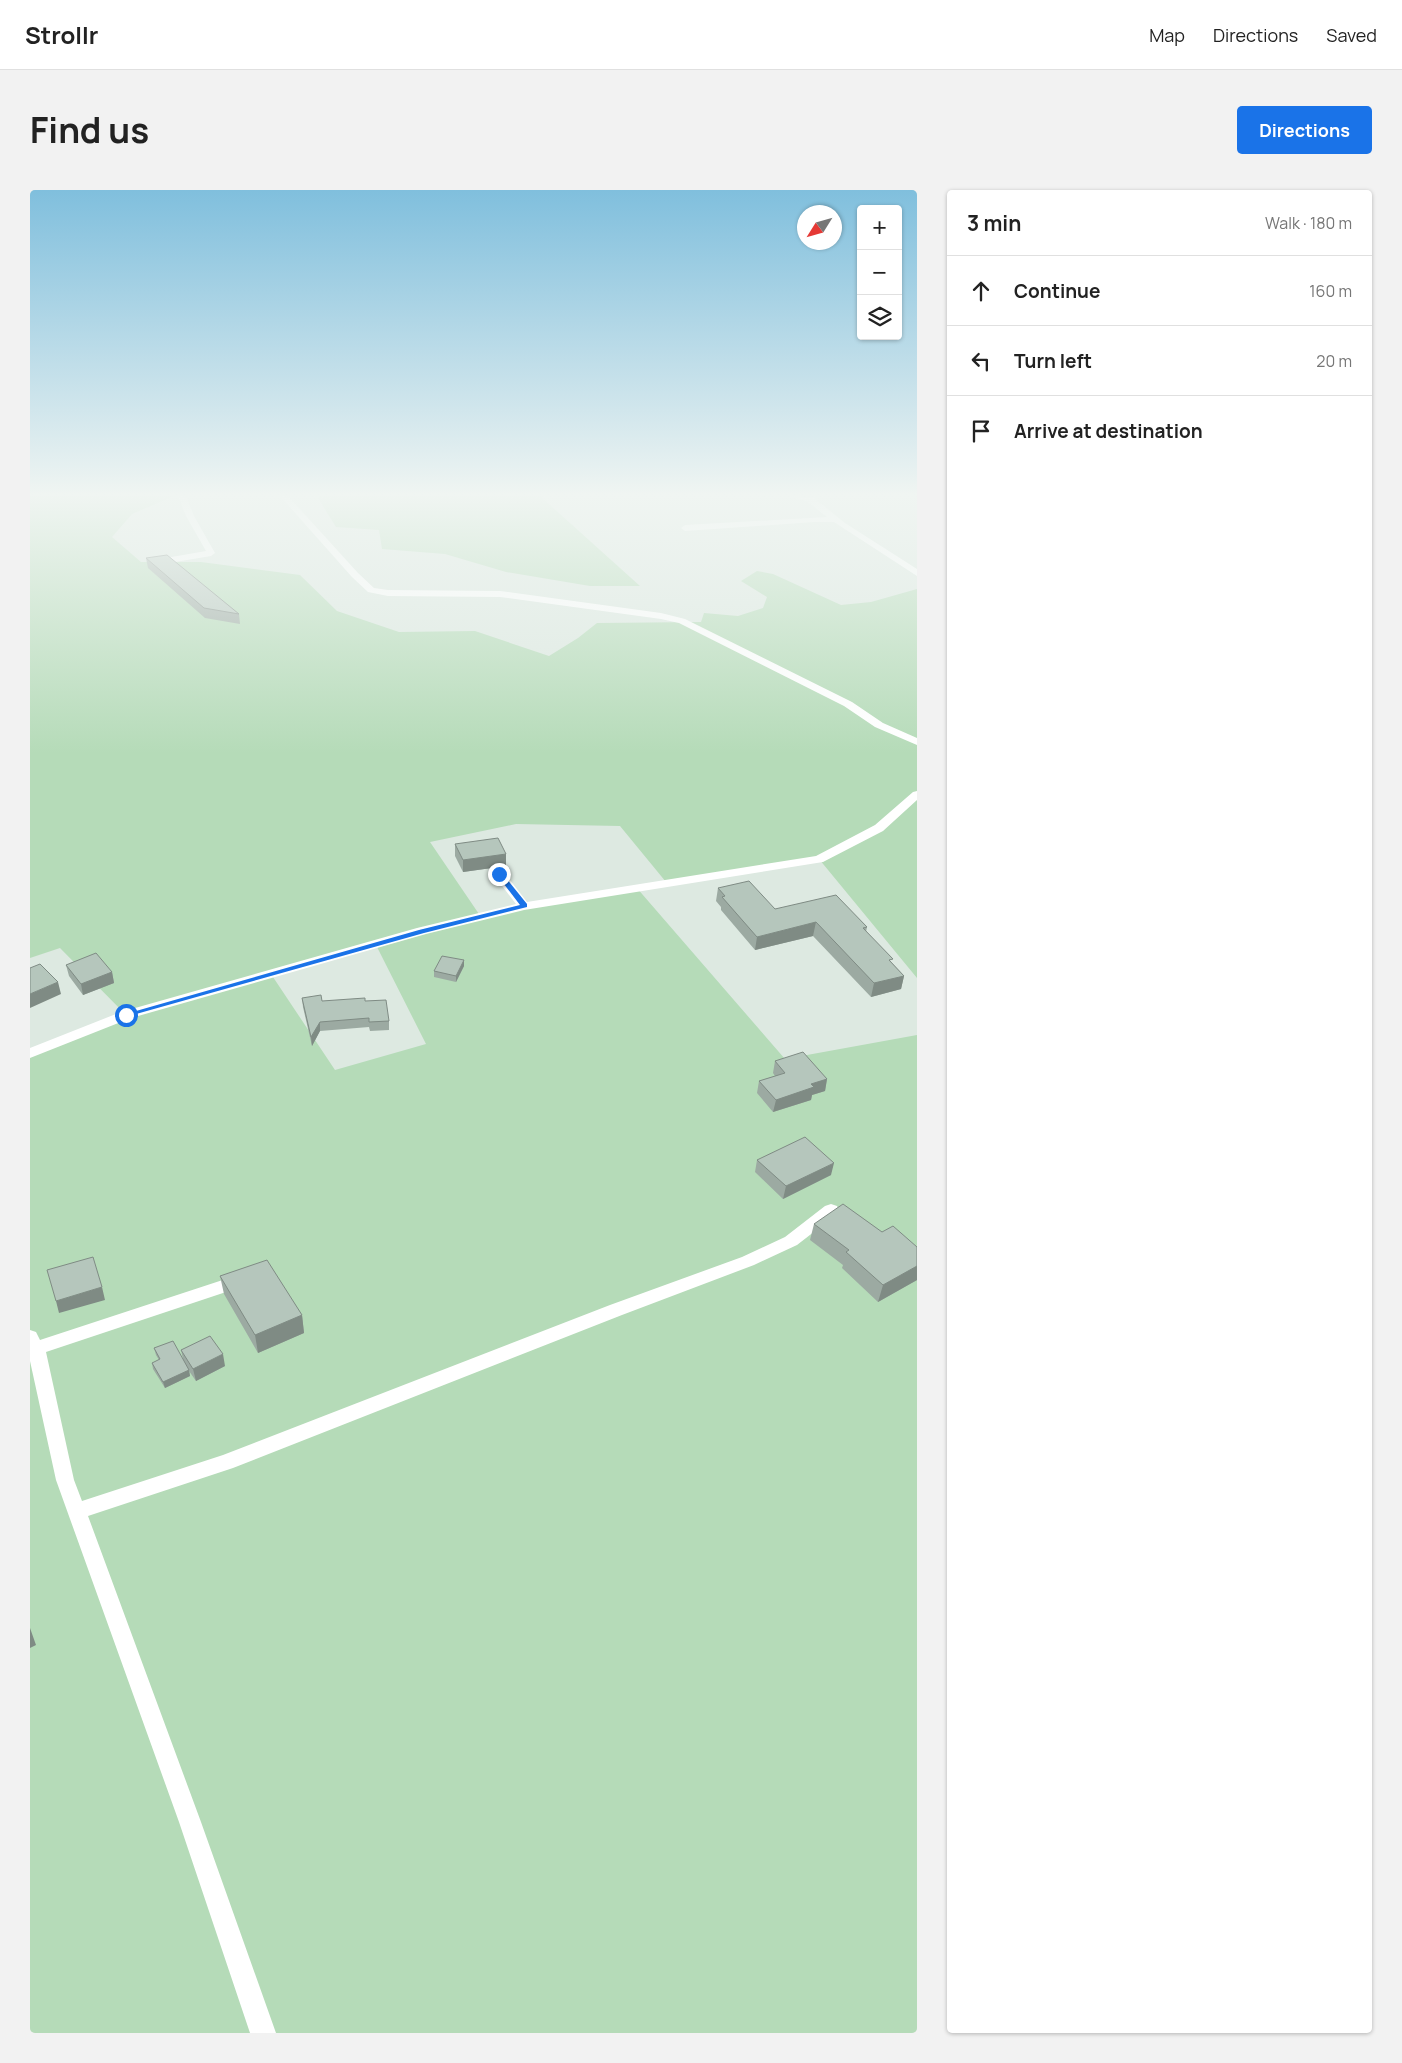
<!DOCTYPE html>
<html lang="en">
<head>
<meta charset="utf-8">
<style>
	:root { --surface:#fff; --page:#f2f2f2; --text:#222; --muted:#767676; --line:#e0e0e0; --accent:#1a73e8 }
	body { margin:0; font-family:Manrope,sans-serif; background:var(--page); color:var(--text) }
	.controls { position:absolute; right:15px; top:15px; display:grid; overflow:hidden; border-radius:5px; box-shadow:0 1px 4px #0004 }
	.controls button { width:45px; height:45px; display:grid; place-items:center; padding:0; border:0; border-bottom:1px solid var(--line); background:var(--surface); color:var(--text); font:25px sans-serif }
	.compass { position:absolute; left:767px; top:15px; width:45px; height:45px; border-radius:50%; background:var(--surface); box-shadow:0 1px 4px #0004; rotate:233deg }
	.stop { position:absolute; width:15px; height:15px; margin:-11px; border:4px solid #1a73e8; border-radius:50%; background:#fff }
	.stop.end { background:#1a73e8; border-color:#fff; box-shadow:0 1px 5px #0008 }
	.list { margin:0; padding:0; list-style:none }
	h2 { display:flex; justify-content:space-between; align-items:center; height:65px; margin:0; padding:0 20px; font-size:21px }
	h2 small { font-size:16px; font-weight:400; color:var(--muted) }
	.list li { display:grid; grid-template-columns:32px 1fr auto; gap:15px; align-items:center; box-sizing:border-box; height:70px; padding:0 20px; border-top:1px solid var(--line) }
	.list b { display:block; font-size:19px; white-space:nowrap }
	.list em { font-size:16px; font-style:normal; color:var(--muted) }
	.icon { flex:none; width:28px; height:28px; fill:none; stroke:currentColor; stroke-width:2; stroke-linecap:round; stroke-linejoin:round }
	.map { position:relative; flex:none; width:887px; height:1843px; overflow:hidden; border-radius:5px }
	header { display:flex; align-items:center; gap:30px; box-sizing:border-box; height:70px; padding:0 25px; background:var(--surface); border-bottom:1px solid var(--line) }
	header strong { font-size:24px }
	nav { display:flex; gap:28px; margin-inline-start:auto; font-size:18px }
	.intro { display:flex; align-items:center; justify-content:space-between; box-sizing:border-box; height:120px; padding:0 30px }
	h1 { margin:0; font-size:35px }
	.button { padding:12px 22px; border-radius:5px; background:var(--accent); color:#fff; font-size:18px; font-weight:700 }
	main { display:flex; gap:30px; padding:0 30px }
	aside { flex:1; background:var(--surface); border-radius:5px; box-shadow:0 1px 4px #0004 }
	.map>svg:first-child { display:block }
	.green { fill:#b5dbb8; fill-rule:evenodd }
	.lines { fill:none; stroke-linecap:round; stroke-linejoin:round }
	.minor { fill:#fff; fill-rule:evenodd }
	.wall { fill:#9caaa2 }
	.shaded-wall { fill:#7f8b84 }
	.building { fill:#b5c6bc; stroke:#7f8b84 }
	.route { fill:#1a73e8 }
</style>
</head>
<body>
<header>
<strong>Strollr</strong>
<nav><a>Map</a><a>Directions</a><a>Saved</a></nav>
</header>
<div class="intro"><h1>Find us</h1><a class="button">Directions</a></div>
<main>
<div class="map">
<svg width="887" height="1843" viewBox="0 0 887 1843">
	<rect width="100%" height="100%" fill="#dde9e1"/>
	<path class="green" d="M0 306H144L102 324 82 347 111 372H171L270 385 307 421 369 442 445 441 519 466 548 448 567 433 671 432 674 423 708 426 733 418 737 407 711 391 727 381 743 384 811 415 841 412 887 399V788L789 669 636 692 590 636 486 634 400 652 451 727 606 697 755 869 887 845V1843H0V862L96 825 30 758 0 768ZM346 755 396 854 305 880 241 784Z
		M293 306H510L610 396H560L476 382 415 364 352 359 349 340 306 337 288 308Z"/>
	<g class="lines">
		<path class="minor" d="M148 306H156L164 326 185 363 181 366 133 374 128 371 130 369 176 361 156 326Z
			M250 306H258L328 383 344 398 358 400 470 401 631 423 655 429 822 512 853 533 887 548V555L845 537 814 516 649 433 631 429 470 407 358 406 338 402 322 387Z
			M760 306 784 308 815 333 887 379V386L804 332H784L655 341 651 338 655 335 797 327 778 312Z
			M887 601V610L853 641 793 672 494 720 396 744 101 828 0 868V858L91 822 387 738 486 714 463 684 465 681H473L497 712 786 666 845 635 883 602Z
			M801 1014 807 1016 809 1020 807 1024 767 1055 724 1075 592 1125 203 1278 58 1326 171 1632 246 1843H220L149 1632 26 1290 0 1171V1140L6 1142 10 1150 211 1084 217 1085 219 1090 217 1095 16 1162 44 1290 52 1311 193 1265 580 1115 712 1067 755 1047 795 1016Z"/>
	</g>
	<path class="wall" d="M116 368 209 424 210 434 175 428 118 378Z
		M425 654 476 664V676L433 682 425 666Z
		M688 698 745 719 837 737 836 742 862 773 874 786 871 799 841 807 783 746 725 760 691 720V717L686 711Z
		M434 770V776L426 792 404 787V781Z
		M36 775 82 782 84 793 53 805 39 786Z
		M272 808 292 811H335L359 831V840L340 841 339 837 290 841 282 856 273 817Z
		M745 871 797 889 795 901 782 905 781 910 743 922 727 903 729 891 745 886 743 883Z
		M727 970 801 985 753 1009 725 982Z
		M784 1034 852 1042 887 1057V1090L848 1112 812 1078 813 1075 780 1050Z
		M190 1086 272 1125 274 1143 228 1163 194 1104Z
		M124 1158 153 1169 151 1160 195 1176 166 1191 159 1181 160 1186 135 1198 123 1179 122 1173 129 1170 126 1165Z"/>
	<path class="shaded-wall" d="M476 664V676L433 682V670Z
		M786 732 783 746 725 760 727 747Z
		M434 770V776L426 792V786Z
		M82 782 84 793 53 805 51 794Z
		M874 786 871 799 841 807 844 793Z
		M28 792 31 804 0 818V804Z
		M290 832V841L282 856 281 847Z
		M797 889 795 901 782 905 781 910 743 922 746 910 781 894Z
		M804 973 801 985 753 1009 756 996Z
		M887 1076V1090L848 1112 853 1095Z
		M72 1097 75 1110 29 1123 26 1111Z
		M272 1125 274 1143 228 1163 225 1145Z
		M193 1164 195 1176 166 1191 163 1179Z
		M159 1180 160 1186 135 1198 133 1192Z
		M0 1438 6 1455 0 1458Z"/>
	<path class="building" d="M137 365 209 424 174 418 116 368Z
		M468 648 476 664 433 670 425 654Z
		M719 691 745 719 806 705 837 737 833 738 863 769 859 770 874 786 844 793 786 732 727 747 692 707 695 706 688 698Z
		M66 763 82 782 51 794 36 775Z
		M412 766 434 770 426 786 404 781Z
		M10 774 28 792 0 804V778Z
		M291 805 292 811 335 808V811L356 810 359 831 339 832V828L290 832 281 847 272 808Z
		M773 862 797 889 781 894 784 897 746 910 729 891 755 883 745 871Z
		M775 947 804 973 756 996 727 970Z
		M813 1014 852 1042 863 1036 887 1057V1076L853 1095 816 1062 819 1060 784 1034Z
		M63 1067 72 1097 26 1111 17 1080Z
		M237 1070 272 1125 225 1145 190 1086Z
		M180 1146 193 1164 163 1179 151 1160Z
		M143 1151 159 1180 133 1192 122 1173 130 1169 124 1158Z"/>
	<linearGradient id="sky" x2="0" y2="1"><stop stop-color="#80bfdd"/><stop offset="0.54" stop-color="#f0f5f2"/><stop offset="1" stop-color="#f0f5f2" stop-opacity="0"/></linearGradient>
	<rect width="887" height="564" fill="url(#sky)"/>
	<path class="route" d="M467 682H471L497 714V717L394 743 99 826 92 825 389 740 490 715 467 685Z"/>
</svg>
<div class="controls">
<button>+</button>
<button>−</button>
<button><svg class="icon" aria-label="layers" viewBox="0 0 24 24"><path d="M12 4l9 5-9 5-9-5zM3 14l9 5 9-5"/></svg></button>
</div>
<svg class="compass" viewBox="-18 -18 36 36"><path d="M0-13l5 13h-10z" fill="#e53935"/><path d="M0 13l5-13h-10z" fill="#767676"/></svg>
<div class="stop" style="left:96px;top:825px"></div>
<div class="stop end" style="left:469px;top:684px"></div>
</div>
<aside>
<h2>3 min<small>Walk · 180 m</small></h2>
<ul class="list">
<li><svg class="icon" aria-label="ahead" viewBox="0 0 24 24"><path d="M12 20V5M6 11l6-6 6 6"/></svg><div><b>Continue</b></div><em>160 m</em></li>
<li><svg class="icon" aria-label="left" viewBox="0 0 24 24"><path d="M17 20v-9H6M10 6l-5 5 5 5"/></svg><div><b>Turn left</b></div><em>20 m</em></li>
<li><svg class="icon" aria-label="arrive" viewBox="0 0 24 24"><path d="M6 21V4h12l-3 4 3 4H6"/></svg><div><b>Arrive at destination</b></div></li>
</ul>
</aside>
</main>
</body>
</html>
